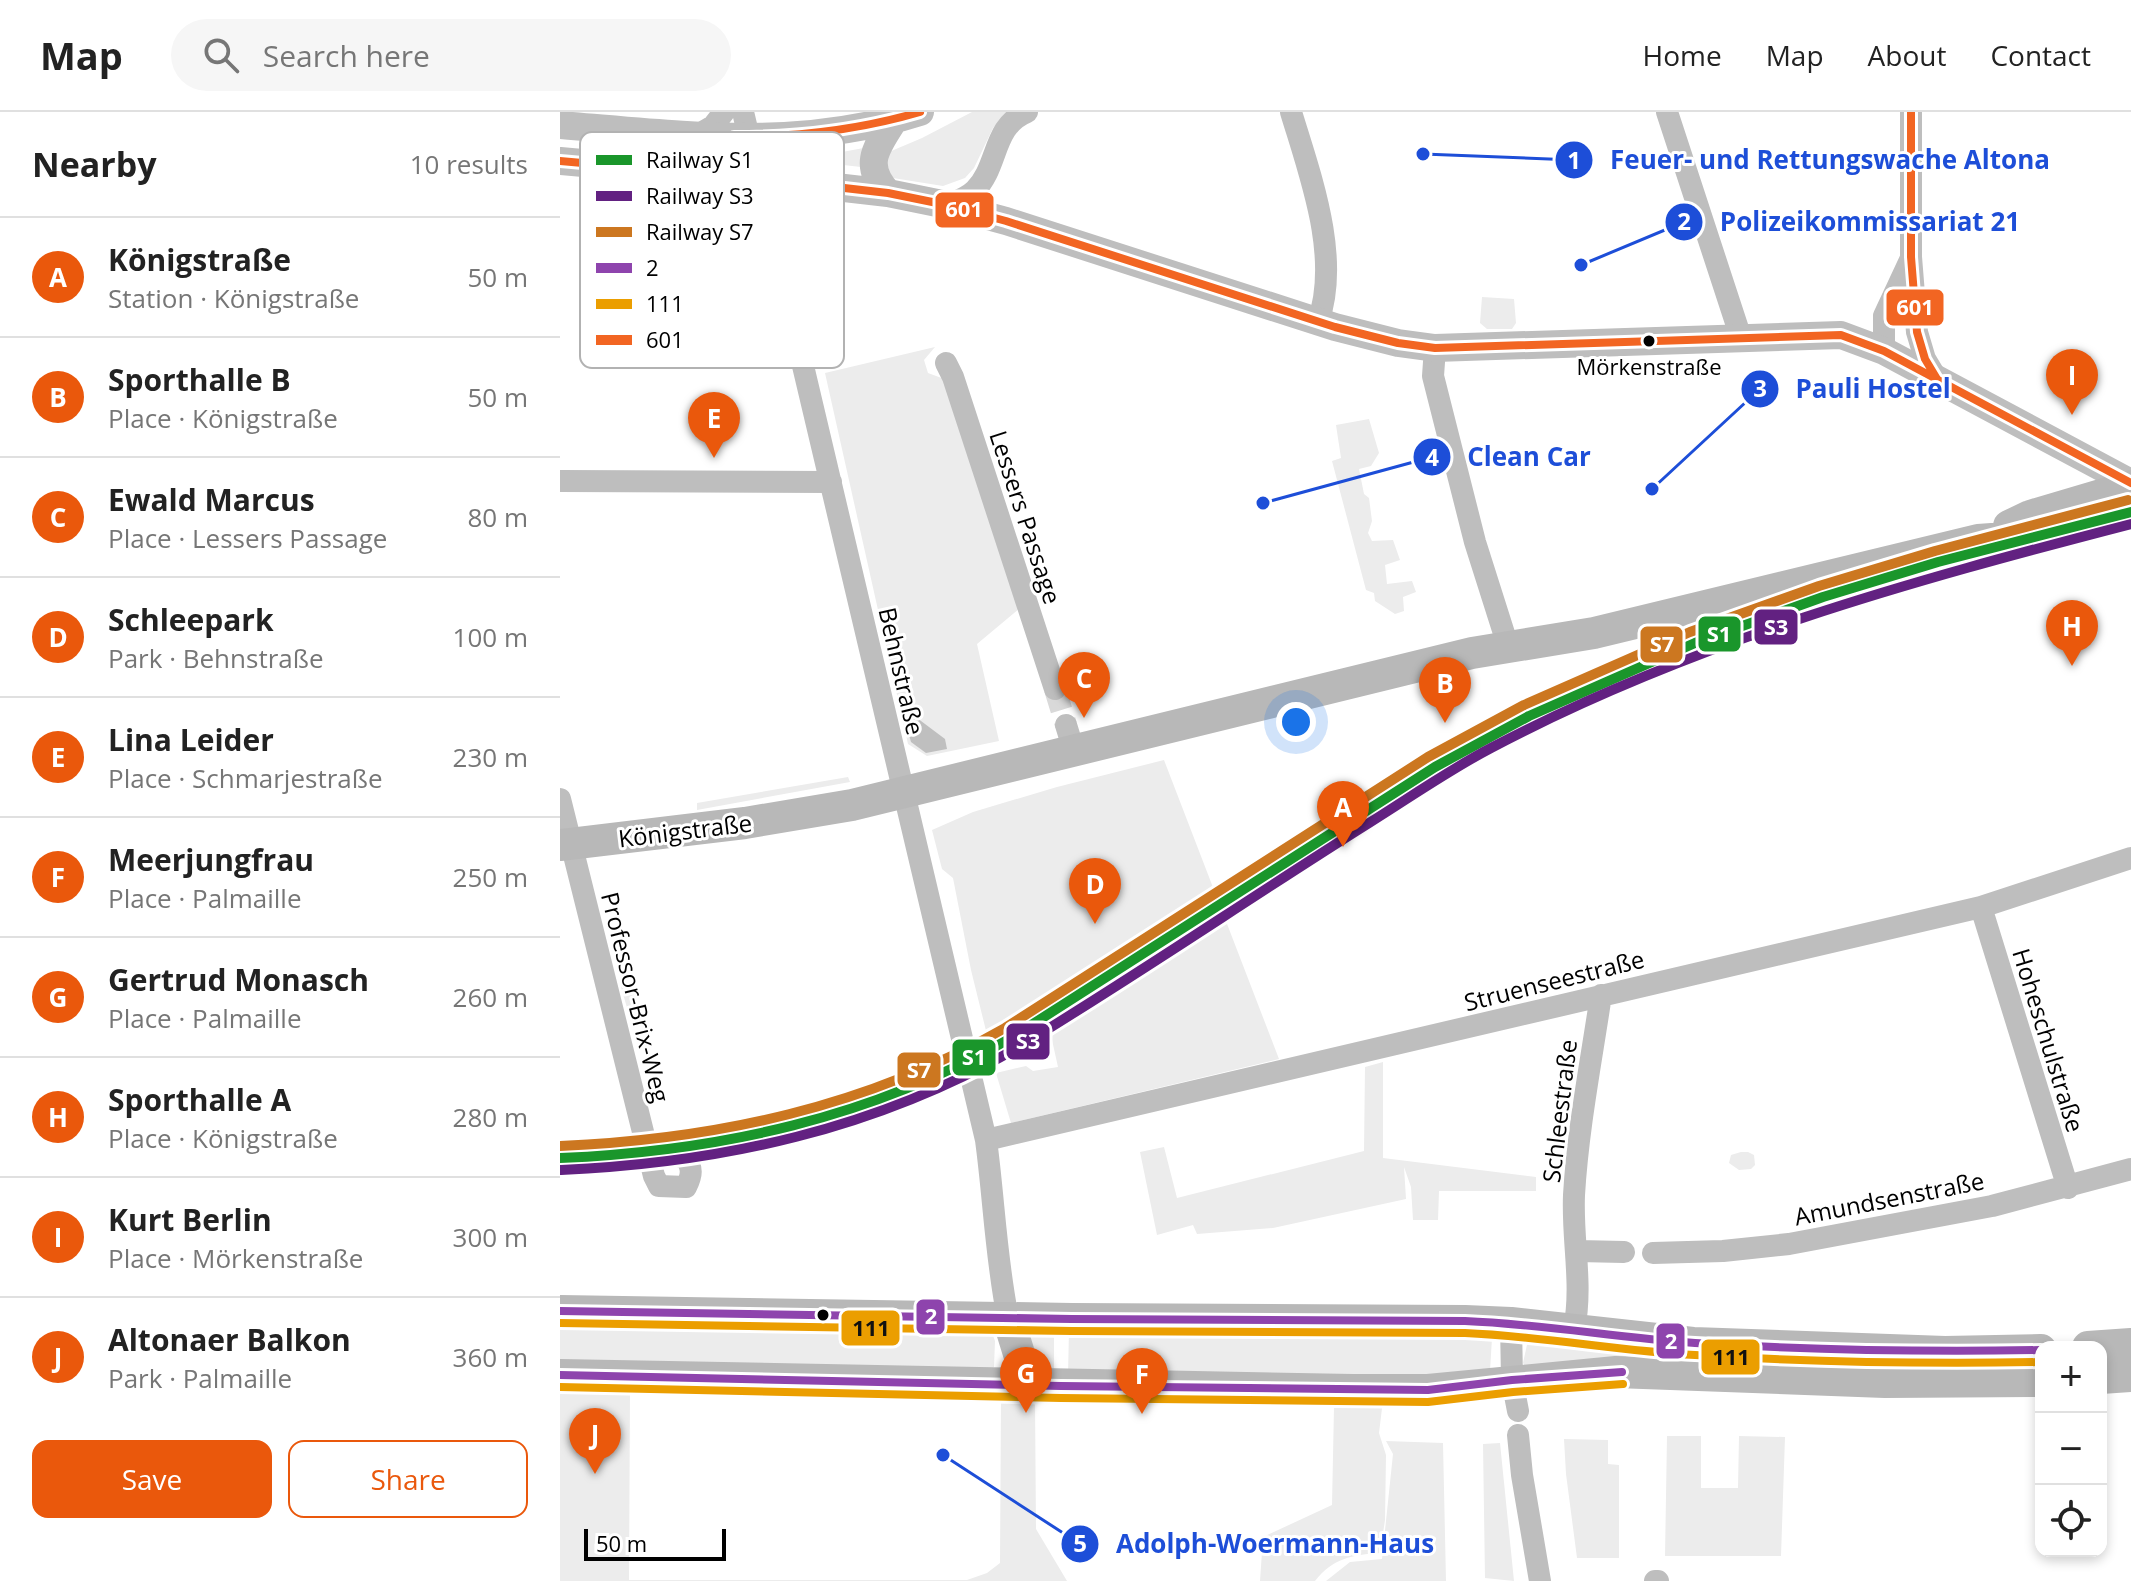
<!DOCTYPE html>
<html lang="en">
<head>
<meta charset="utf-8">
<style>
	:root { --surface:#fff; --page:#f6f6f6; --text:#222; --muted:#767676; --line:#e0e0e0; --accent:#ea580c }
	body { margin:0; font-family:"Open Sans",sans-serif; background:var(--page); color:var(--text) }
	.controls { position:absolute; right:24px; bottom:24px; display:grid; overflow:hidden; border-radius:16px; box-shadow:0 4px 12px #0003 }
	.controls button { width:72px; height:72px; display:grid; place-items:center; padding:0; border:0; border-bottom:2px solid var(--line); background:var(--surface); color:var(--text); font:40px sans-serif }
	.scale { position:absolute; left:24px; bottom:20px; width:142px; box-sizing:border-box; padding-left:8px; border:4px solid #000; border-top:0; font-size:22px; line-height:28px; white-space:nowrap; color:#000; -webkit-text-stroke:6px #fff; paint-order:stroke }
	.you { position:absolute; left:736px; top:610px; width:28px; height:28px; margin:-20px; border:6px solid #fff; border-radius:50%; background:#1a73e8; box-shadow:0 0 0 12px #1a73e833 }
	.badge { display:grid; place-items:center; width:52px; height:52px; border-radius:50%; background:var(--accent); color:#fff; font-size:26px; font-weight:700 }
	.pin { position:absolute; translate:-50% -66px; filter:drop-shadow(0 2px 4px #0008) }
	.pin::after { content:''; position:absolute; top:42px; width:28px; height:24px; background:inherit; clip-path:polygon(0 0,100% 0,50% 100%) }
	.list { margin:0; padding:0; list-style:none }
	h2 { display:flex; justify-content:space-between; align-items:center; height:104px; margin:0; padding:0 32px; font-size:34px }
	h2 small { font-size:26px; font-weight:400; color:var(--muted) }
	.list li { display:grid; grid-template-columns:52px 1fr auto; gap:24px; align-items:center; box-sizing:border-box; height:120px; padding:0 32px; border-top:2px solid var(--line) }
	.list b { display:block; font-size:30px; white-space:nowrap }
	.list p { margin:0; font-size:26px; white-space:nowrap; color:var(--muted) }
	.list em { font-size:26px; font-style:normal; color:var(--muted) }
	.actions { display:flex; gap:16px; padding:24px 32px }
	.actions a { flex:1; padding:18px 0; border:2px solid var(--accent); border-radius:16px; text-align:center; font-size:28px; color:var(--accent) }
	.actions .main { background:var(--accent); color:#fff }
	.icon { flex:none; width:44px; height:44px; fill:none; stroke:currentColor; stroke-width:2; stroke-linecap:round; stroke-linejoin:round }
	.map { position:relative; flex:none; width:1571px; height:1469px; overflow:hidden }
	header { display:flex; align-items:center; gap:48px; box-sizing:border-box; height:112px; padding:0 40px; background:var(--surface); border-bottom:2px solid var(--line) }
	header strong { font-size:38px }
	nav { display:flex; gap:44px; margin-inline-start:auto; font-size:28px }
	.search { width:560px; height:72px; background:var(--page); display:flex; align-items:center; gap:20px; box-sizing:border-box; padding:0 28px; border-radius:44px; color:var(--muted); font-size:30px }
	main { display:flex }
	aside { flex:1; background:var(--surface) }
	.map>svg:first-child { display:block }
	.green { fill:#ececec }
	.water { fill:#bfbfbf }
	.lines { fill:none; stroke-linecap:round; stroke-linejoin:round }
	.minor-tunnel { stroke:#d9d9d9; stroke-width:22; stroke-dasharray:22 11; stroke-linecap:butt }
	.minor { stroke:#bebebe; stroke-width:22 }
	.tertiary { stroke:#bebebe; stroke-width:28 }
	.secondary { stroke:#b8b8b8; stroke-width:32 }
	.bus-1-casing { stroke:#fff; stroke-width:14 }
	.bus-2-casing { stroke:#fff; stroke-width:14 }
	.bus-3-casing { stroke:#fff; stroke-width:14 }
	.bus-1 { stroke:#8e44ad; stroke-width:8 }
	.bus-2 { stroke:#eb9e00; stroke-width:8 }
	.bus-3 { stroke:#f26522; stroke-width:8 }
	.rail-1-casing { stroke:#fff; stroke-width:16 }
	.rail-2-casing { stroke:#fff; stroke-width:16 }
	.rail-3-casing { stroke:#fff; stroke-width:16 }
	.rail-1 { stroke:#1a962b; stroke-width:10 }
	.rail-2 { stroke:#622181; stroke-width:10 }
	.rail-3 { stroke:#cc7720; stroke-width:10 }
	.bus-dot { fill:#000; stroke:#fff; stroke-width:3 }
	.labels { text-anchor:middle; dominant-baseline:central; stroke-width:6; stroke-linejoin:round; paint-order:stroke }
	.bus-label { font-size:22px; fill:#000; stroke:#fff }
	.street-label { font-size:24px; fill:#000; stroke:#fff }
	.key { fill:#fff; stroke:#b2b2b2; stroke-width:2 }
	.key-label { font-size:22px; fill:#000 }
	.leader { fill:none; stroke:#1d4ed8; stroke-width:3 }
	.callout-dot { fill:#1d4ed8; stroke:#fff; stroke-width:3 }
	.mark-label { font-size:24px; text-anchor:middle; font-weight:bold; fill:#fff }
	.callout-label { font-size:26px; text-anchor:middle; font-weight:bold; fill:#1d4ed8; stroke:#fff; stroke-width:6; stroke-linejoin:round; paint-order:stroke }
	.line-badge { stroke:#fff; stroke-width:3 }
	.badge-label { font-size:22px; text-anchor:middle; font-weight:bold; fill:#fff }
	.pale-badge-label { font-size:22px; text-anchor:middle; font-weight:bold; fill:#111 }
</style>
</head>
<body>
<header>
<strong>Map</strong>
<div class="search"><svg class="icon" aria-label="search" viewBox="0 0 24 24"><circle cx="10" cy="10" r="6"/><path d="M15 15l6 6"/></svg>Search here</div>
<nav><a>Home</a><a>Map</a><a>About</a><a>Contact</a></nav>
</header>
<main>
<aside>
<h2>Nearby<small>10 results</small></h2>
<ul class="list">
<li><span class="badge">A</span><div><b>Königstraße</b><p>Station · Königstraße</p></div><em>50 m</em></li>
<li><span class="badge">B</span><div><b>Sporthalle B</b><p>Place · Königstraße</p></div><em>50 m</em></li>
<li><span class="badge">C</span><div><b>Ewald Marcus</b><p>Place · Lessers Passage</p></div><em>80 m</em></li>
<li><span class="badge">D</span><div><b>Schleepark</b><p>Park · Behnstraße</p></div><em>100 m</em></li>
<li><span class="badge">E</span><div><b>Lina Leider</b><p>Place · Schmarjestraße</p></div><em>230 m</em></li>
<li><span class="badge">F</span><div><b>Meerjungfrau</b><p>Place · Palmaille</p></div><em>250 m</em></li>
<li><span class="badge">G</span><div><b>Gertrud Monasch</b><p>Place · Palmaille</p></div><em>260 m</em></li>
<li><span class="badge">H</span><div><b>Sporthalle A</b><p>Place · Königstraße</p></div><em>280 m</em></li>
<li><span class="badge">I</span><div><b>Kurt Berlin</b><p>Place · Mörkenstraße</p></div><em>300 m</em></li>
<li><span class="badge">J</span><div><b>Altonaer Balkon</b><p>Park · Palmaille</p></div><em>360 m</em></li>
</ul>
<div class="actions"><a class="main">Save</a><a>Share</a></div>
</aside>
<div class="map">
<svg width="1571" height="1469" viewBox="0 0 1571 1469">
	<rect width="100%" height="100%" fill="#fff"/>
	<path class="green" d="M412 0H450L433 16 414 56 405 66 383 74 333 66 323 53 329 40 362 26Z
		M309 35 301 55 239 48Z
		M922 185 954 187 956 211 952 217H927L920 211Z
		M375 235 364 248 368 261 387 268 460 496 417 532 439 629 367 644 348 632 265 261Z
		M809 307 819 341 811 354 799 357 804 382 809 386 812 409 808 421 812 429 833 428 840 448 825 453 827 472 852 469 856 480 843 485 844 499 835 502 815 489 814 481 806 478 772 349 781 346 776 313Z
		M604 648 719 947 451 1011 436 961 466 954 473 959 498 955 492 928 432 943 411 858 393 766 382 757 372 718 413 700 497 675Z
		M288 665 290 670 137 698V691Z
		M61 875 77 878 75 914 72 913Z
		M823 950V1046L976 1065V1079H879L878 1108H853L851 1075 844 1055 846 1087 713 1116 637 1122 633 1113 597 1123 580 1040 604 1035 617 1086 804 1039 805 955Z
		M1181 1040H1188L1194 1043 1195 1053 1191 1057 1179 1058 1169 1051 1171 1043Z
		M0 1209 431 1218 435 1229 434 1255 428 1260 0 1253Z
		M494 1218V1260L472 1244 467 1224Z
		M509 1218 925 1221 932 1226 930 1259 907 1265 508 1263Z
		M968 1228 1423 1259 967 1256 963 1251Z
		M0 1279H70L69 1468H407L427 1461 440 1451 441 1287 475 1289 476 1417 507 1469H0Z
		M785 1288H823L819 1321 826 1343 825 1408 820 1441C792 1443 773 1446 755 1469H700L703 1425 772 1393 774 1295Z
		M1107 1324H1141V1376H1178L1179 1324 1225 1325 1221 1444H1105Z
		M1004 1327 1048 1328V1352L1059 1353V1446H1017L1006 1362Z
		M826 1329 883 1331 886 1469H766L790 1450 822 1447 833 1342Z
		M940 1331 954 1469 925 1466 923 1332Z"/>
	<path class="water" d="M357 606 385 627 387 637 366 641 351 630 345 609Z"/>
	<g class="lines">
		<path class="minor-tunnel" d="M495 577 506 613"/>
		<path class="minor" d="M183 0 426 1028C434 1087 436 1148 448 1206
			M731 0C750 63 781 145 758 210
			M1107 0 1181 226
			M1351 0V145L1357 220 1365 247 1377 267
			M136 24 153 14 164 0
			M138 60 169 47 188 25
			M387 93C397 89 407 86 415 78 439 54 432 14 467 0
			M875 236 873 264 915 430 948 534
			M1324 239V204L1351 146
			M386 251 393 265 495 577
			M0 369 271 370
			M506 613 514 639
			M0 687 94 1064 99 1074 126 1075C132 1063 133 1056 125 1045L105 1044 91 1051
			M1421 795 1508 1076
			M426 1028 1421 795 1571 746
			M1018 1139 1064 1140
			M1093 1141 1163 1139 1229 1132 1432 1094 1571 1057
			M951 1211 952 1268 958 1299
			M1014 1218C1023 1171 1012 1130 1014 1083 1018 1016 1031 950 1041 883
			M958 1323 962 1363 980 1469
			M1095 1469H1098"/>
		<path class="tertiary" d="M0 13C125 23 238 39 360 0
			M0 49 223 69 328 81 387 93 446 109 775 215 838 231 875 236 1281 223 1324 239 1571 371
			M328 81C302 53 316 36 334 8"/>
		<path class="secondary" d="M1449 414 1470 404 1571 374
			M0 733 185 711 292 693 912 541 1034 521 1418 428 1474 424 1571 401
			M0 1199 512 1207 905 1209 951 1211 1133 1231 1385 1240 1481 1238
			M448 1206 460 1245 481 1274
			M1528 1235 1571 1232
			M0 1263 793 1278H868L1056 1260 1325 1270 1481 1269
			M1541 1266 1571 1264"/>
		<g class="bus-1-casing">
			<path id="bus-1" d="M0 1199 512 1207 905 1209C982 1212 1058 1226 1135 1231 1250 1238 1366 1240 1481 1238
				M0 1263 501 1274 868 1278 952 1268 1062 1260"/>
		</g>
		<g class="bus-2-casing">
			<path id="bus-2" d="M0 1211 512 1219 905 1221C982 1224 1058 1239 1135 1243 1250 1250 1366 1252 1481 1250
				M0 1275 501 1286 868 1290 953 1280 1063 1272"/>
		</g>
		<g class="bus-3-casing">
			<path id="bus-3" d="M1351 0V145L1357 220 1365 247 1377 267
				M174 25C238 25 299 18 360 0
				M0 49 223 69 328 81 387 93 446 109 775 215 838 231 875 236 1281 223 1324 239 1571 371"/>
		</g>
		<use href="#bus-1" class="bus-1"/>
		<use href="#bus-2" class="bus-2"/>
		<use href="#bus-3" class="bus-3"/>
		<g class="rail-1-casing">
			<path id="rail-1" d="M0 1046C160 1039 311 1006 451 926L875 655 969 604 1135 531 1263 485 1378 450 1571 400"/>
		</g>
		<g class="rail-2-casing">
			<path id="rail-2" d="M1 1058C162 1051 316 1017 457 936 576 864 691 785 809 711 849 686 889 658 931 636 1134 529 1351 469 1571 412"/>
		</g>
		<g class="rail-3-casing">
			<path id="rail-3" d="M0 1034C157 1027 307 995 445 916L868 645 964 593 1130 520 1259 474 1375 439 1568 388"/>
		</g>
		<use href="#rail-1" class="rail-1"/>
		<use href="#rail-2" class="rail-2"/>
		<use href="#rail-3" class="rail-3"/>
	</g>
	<g class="bus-dot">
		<circle cx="1089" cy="229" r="7"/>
		<circle cx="263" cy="1203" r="7"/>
	</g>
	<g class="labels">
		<g class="bus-label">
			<text x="1089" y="254">Mörkenstraße</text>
		</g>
		<g class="street-label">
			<text transform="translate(466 405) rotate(72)">Lessers Passage</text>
			<text transform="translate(342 559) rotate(77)">Behnstraße</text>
			<text transform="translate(125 718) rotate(-7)">Königstraße</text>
			<text transform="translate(994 868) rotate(-14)">Struenseestraße</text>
			<text transform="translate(76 885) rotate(76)">Professor-Brix-Weg</text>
			<text transform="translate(1489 928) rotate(73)">Hoheschulstraße</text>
			<text transform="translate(999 999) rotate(-83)">Schleestraße</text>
			<text transform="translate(1329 1086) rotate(-11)">Amundsenstraße</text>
		</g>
	</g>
	<rect x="20" y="20" width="264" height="236" rx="12" class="key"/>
	<rect x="36" y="43" width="36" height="10" fill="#1a962b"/>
	<rect x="36" y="79" width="36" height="10" fill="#622181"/>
	<rect x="36" y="115" width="36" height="10" fill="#cc7720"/>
	<rect x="36" y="151" width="36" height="10" fill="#8e44ad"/>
	<rect x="36" y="187" width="36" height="10" fill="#eb9e00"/>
	<rect x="36" y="223" width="36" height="10" fill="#f26522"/>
	<g class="key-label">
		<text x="86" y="56">Railway S1</text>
		<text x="86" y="92">Railway S3</text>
		<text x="86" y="128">Railway S7</text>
		<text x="86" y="164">2</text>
		<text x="86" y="200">111</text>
		<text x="86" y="236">601</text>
	</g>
	<path class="leader" d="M863 42L1014 48M1021 153L1124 110M1092 377L1200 277M703 391L872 345M383 1343L520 1432"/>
	<g class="callout-dot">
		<circle cx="863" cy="42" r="8"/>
		<circle cx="1021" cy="153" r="8"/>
		<circle cx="1092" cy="377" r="8"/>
		<circle cx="703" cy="391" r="8"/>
		<circle cx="383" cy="1343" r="8"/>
		<circle cx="1014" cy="48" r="20"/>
		<circle cx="1124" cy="110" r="20"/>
		<circle cx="1200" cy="277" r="20"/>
		<circle cx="872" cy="345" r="20"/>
		<circle cx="520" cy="1432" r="20"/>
	</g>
	<g class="mark-label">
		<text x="1014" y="57">1</text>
		<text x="1124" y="118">2</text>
		<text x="1200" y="285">3</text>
		<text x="872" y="354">4</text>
		<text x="520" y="1440">5</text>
	</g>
	<g class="callout-label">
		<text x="1270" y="57">Feuer- und Rettungswache Altona</text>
		<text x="1310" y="119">Polizeikommissariat 21</text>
		<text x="1313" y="286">Pauli Hostel</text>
		<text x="969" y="354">Clean Car</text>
		<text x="715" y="1441">Adolph-Woermann-Haus</text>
	</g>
	<g class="line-badge">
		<rect x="374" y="79" width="61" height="38" rx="8" fill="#f26522"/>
		<rect x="1325" y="176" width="60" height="39" rx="8" fill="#f26522"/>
		<rect x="1193" y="496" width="46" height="38" rx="8" fill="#622181"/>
		<rect x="1137" y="503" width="45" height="38" rx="8" fill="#1a962b"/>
		<rect x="1079" y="513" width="45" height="39" rx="8" fill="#cc7720"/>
		<rect x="445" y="910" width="46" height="39" rx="8" fill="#622181"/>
		<rect x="391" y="926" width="46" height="39" rx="8" fill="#1a962b"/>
		<rect x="336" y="939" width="46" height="38" rx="8" fill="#cc7720"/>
		<rect x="355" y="1186" width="31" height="38" rx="8" fill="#8e44ad"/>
		<rect x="280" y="1197" width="61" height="38" rx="8" fill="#eb9e00"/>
		<rect x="1095" y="1210" width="31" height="38" rx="8" fill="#8e44ad"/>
		<rect x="1140" y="1226" width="61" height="38" rx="8" fill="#eb9e00"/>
	</g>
	<g class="badge-label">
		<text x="404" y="105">601</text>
		<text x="1355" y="203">601</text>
		<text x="1216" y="523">S3</text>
		<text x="1159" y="530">S1</text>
		<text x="1102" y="540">S7</text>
		<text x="468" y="937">S3</text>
		<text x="414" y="953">S1</text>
		<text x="359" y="966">S7</text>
		<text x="371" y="1212">2</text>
		<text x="1111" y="1237">2</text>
	</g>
	<g class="pale-badge-label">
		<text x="311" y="1224">111</text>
		<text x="1171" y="1253">111</text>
	</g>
</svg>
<div class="controls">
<button>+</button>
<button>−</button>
<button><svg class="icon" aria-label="locate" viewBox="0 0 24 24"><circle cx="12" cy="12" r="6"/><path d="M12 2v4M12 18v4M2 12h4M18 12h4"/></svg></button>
</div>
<div class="scale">50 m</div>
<div class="you"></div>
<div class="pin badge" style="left:783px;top:735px">A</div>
<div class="pin badge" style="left:885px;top:611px">B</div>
<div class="pin badge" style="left:524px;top:606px">C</div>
<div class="pin badge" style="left:535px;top:812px">D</div>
<div class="pin badge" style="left:154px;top:346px">E</div>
<div class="pin badge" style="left:582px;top:1302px">F</div>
<div class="pin badge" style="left:466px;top:1301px">G</div>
<div class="pin badge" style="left:1512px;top:554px">H</div>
<div class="pin badge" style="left:1512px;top:303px">I</div>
<div class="pin badge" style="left:35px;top:1362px">J</div>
</div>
</main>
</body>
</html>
